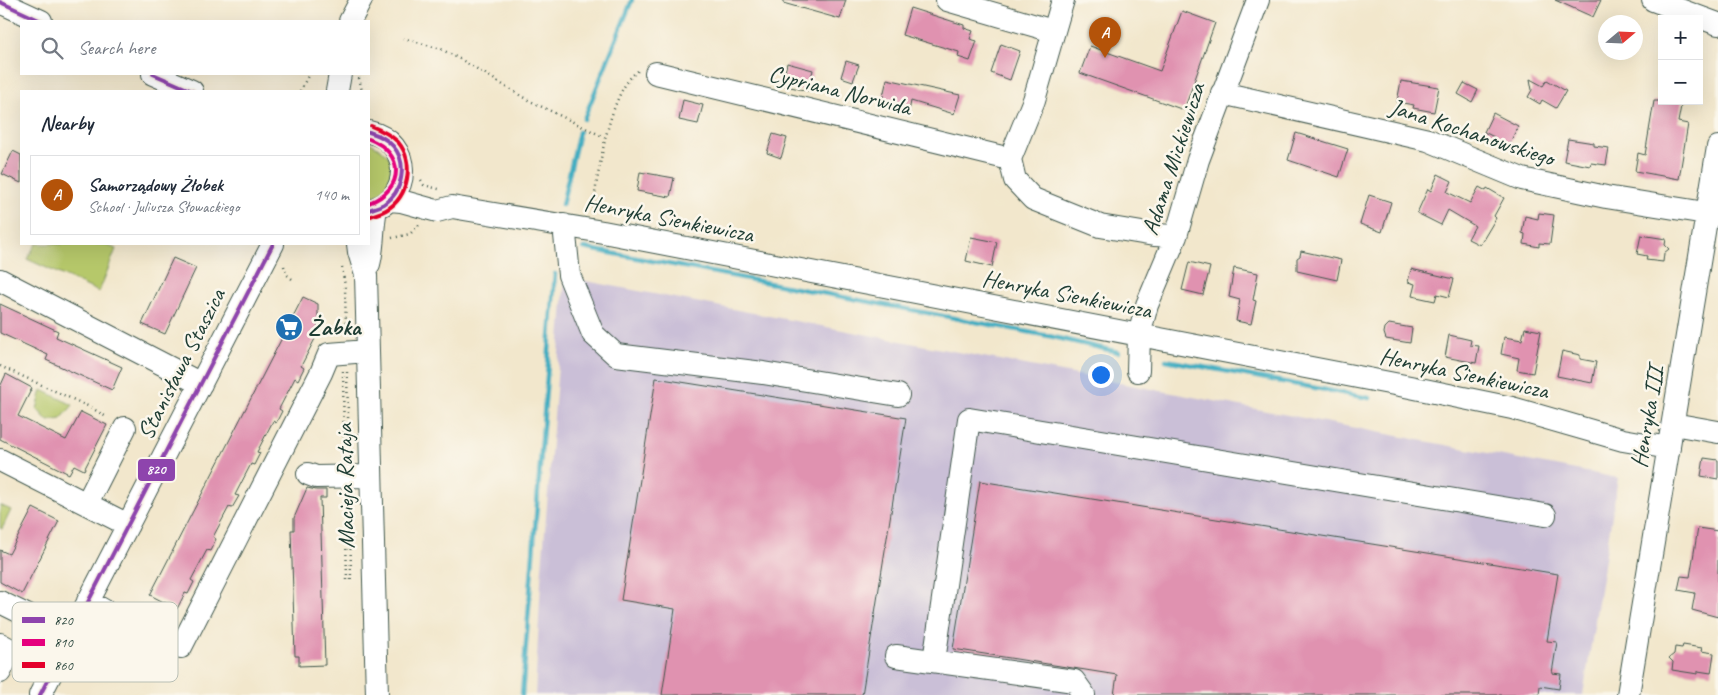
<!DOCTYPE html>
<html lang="en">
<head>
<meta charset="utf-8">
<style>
	:root { --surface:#fff; --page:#f2f2f3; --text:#1f2937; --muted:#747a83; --line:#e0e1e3; --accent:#b45309 }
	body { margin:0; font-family:Caveat,sans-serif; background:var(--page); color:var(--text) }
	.controls { position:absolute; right:15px; top:15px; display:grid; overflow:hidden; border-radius:0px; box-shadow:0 5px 20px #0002 }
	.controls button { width:45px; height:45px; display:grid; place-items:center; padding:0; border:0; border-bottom:1px solid var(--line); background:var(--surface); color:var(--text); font:25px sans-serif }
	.compass { position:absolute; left:1598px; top:15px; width:45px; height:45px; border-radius:50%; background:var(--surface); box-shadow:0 5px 20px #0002; rotate:71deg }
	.you { position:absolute; left:1100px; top:374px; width:18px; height:18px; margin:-12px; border:4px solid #fff; border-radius:50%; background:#1a73e8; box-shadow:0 0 0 8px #1a73e833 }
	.badge { display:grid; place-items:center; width:32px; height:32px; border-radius:50%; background:var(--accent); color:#fff; font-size:16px; font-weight:700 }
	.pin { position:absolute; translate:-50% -41px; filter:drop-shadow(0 1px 2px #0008) }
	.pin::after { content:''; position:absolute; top:26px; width:18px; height:15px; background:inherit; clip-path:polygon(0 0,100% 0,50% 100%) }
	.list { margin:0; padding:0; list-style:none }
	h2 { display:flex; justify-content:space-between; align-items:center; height:65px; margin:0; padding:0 20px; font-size:21px }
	h2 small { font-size:16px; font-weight:400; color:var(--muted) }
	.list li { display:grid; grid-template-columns:32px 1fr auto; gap:15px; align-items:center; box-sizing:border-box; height:80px; margin:0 10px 10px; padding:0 10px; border:1px solid var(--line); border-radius:0px }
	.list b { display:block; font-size:19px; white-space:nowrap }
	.list p { margin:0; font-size:16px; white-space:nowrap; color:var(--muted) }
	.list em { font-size:16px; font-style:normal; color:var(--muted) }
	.icon { flex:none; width:28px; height:28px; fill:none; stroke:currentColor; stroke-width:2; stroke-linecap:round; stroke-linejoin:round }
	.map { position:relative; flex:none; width:1718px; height:695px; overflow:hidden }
	.search { position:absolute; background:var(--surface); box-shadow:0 5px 20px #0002; left:20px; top:20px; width:350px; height:55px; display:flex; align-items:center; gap:12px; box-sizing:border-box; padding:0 18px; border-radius:0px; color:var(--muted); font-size:19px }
	.panel { position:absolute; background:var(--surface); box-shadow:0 5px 20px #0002; left:20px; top:90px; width:350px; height:155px; border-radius:0px }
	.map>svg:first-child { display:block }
	.industrial { fill:#cabfd7 }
	.green { fill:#b6c86b; stroke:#6a8250 }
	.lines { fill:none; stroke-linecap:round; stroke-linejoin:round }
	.stream { stroke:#42adc1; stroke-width:4.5 }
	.building { fill:#e092b0 }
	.minor-casing { stroke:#3f564b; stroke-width:24 }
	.path { stroke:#3f564b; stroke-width:2.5; stroke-dasharray:1 4; stroke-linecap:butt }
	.minor { stroke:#fff; stroke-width:22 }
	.bus-1-casing { stroke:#fbf7ec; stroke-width:8 }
	.bus-2-casing { stroke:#fbf7ec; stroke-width:8 }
	.bus-3-casing { stroke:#fbf7ec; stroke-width:8 }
	.bus-1 { stroke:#8e44ad; stroke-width:4 }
	.bus-2 { stroke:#e5007d; stroke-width:4 }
	.bus-3 { stroke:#e4002b; stroke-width:4 }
	.labels { text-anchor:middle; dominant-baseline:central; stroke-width:5; stroke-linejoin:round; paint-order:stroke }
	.street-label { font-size:24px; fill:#1f3d34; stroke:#fbf7ec }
	.poi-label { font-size:24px; font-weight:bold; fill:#1f3d34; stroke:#fbf7ec; text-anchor:start }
	.key { fill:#fbf7ec; stroke:#b9bfb5; stroke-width:1 }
	.key-label { font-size:14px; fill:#1f3d34 }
	.line-badge { stroke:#fbf7ec; stroke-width:2 }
	.badge-label { font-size:14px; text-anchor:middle; font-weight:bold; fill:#fff }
</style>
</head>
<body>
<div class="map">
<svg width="1718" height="695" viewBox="0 0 1718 695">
	<rect width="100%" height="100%" fill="#fbf7ec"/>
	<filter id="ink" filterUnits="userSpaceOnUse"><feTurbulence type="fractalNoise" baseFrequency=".02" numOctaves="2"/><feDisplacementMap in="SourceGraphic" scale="10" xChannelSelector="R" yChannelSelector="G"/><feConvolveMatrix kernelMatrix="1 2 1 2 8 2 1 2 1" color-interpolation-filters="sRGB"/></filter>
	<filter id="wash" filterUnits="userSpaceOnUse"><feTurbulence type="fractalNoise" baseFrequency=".0096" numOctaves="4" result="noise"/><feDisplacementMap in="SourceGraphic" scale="20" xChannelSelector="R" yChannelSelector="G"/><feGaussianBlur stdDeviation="1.12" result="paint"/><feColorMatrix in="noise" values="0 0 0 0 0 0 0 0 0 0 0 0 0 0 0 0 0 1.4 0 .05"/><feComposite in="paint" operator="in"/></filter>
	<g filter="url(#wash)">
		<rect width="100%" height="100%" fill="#f2e7cc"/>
		<path class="industrial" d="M565 277 1618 478 1583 695H535L541 581Z"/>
		<path class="green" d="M369 142C394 156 396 162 387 189L369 200Z
			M36 244H104L116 249 99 292 27 259Z
			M42 390 73 405 61 419 48 421 37 409Z
			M0 505 11 510 2 529 0 528Z"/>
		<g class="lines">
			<path class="stream" d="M584 119 632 0
				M562 205 579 132
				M584 248 1049 336 1118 352
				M1166 360 1369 398
				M522 695 555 274"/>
		</g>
		<g id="blocks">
			<path class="building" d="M783 0H846L840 19 783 3Z
				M1555 0H1601L1593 17Z
				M910 8 964 25V28L973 31 970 39 977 41 970 61 958 57 959 52 902 35Z
				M1182 11 1215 23 1184 110 1080 73 1090 46 1160 71Z
				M1001 44 1020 51 1010 80 991 73Z
				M846 61 859 65 853 81 841 77Z
				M787 63 813 70 808 91 782 85Z
				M887 79 960 95 954 114 911 101 909 112 881 105Z
				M1530 79 1543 86 1547 80 1566 91 1556 108 1542 100 1540 104 1528 97 1532 90Z
				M1401 81 1439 87 1434 112 1413 108 1414 105 1397 102Z
				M1464 83 1478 90 1472 102 1458 94Z
				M683 100 703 105 698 124 679 120Z
				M1654 101H1682L1678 122 1688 124 1679 179 1635 171 1638 153 1645 155Z
				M1493 113 1518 126 1508 147 1493 140 1494 137 1484 132Z
				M1296 133 1348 149 1339 177 1288 160Z
				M773 134 787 138 781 158 767 153Z
				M1568 139 1594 143V146L1609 148 1606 165 1591 163 1590 166 1564 161Z
				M13 151 21 155V183L2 174Z
				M640 172 674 178 670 197 637 191Z
				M1438 174 1452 181 1447 192 1470 203 1479 187 1486 191 1487 188 1504 198 1494 216 1496 218 1480 245 1468 239 1475 226 1448 210 1441 225 1417 213 1428 189 1431 191Z
				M1369 195 1391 202 1382 232 1360 224Z
				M1539 213 1554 215 1550 244 1539 243V247L1524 244 1525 234 1522 233 1525 216 1538 219Z
				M1641 235 1666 239 1665 245 1669 249 1664 253 1663 262 1646 260 1647 256 1637 254Z
				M971 237 997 242 992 267 966 261Z
				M1301 251 1341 260 1337 280 1297 271V258L1300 256Z
				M173 258 196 268 165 334 142 324Z
				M1189 262 1210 267 1203 295 1182 290Z
				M1234 268 1258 273 1253 300 1256 301 1251 324 1236 321 1240 300 1229 297Z
				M1411 269 1454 279 1449 297 1437 294 1435 301 1412 296 1415 284 1408 282Z
				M303 297 318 304V333L301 366 304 368 298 380 295 378 279 409 282 411 276 423 273 421 257 452 260 453 254 465 251 464 235 495 239 496 232 508 229 507 213 537 216 539 210 551 207 550 191 580 194 582 188 594 185 593 177 609 150 595Z
				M0 304 58 331 56 337 122 367 112 390 46 360 48 355 0 333Z
				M1389 324 1412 328 1410 343 1386 339 1384 333 1385 328Z
				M1525 328 1541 331 1533 373 1517 370 1519 358 1501 354 1504 337 1522 340Z
				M1449 335 1471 340 1470 345 1479 346 1476 363 1445 357Z
				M1562 351 1580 355V359L1596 362 1592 383 1557 376Z
				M6 374 32 388 18 416 66 440 81 412 107 425 84 470 74 465 69 474 0 439V387Z
				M656 378 906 418 862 695H662L675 609 621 600Z
				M1704 458 1718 460V479L1701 476Z
				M980 481 1558 574 1547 641 1557 642 1552 673 1561 674 1559 689 1540 686 1539 695H1114L1117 675 953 649Z
				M307 488 316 490H326V498H320L325 665 299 666V656H295L291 530H294V518Z
				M33 508 59 521 22 594 0 582V550L9 554Z
				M1698 528 1718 531V617L1692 610 1695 593 1678 590 1681 576 1690 577Z
				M1683 645 1702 648 1701 651 1714 653 1711 673 1698 671V674L1672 670 1673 662 1669 658 1674 654 1675 647 1682 648Z"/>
		</g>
	</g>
	<g filter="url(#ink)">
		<use href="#blocks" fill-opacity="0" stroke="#3f564b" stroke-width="1"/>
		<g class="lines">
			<g class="minor-casing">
				<path id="minor" d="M947 0 1053 31
					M1063 0 1034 100 1010 159 1015 180 1033 199 1100 226 1154 235 1176 236
					M1653 0 1718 24
					M0 2 41 21
					M350 21 361 0
					M656 73 1010 159
					M153 74 192 91
					M337 91 340 74
					M1222 93 1428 140 1522 179 1606 197 1718 215
					M369 132C413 141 413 201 369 210
					M390 200 401 201 437 211 452 207 603 232 1410 387 1512 408 1623 440 1669 448
					M564 225 569 275 593 334 616 355 763 373 898 395
					M358 244 359 252 366 275 377 695
					M369 264C374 246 372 227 376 209
					M0 280 201 384
					M1138 371 1139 335 1147 305 1176 236 1198 160 1258 0
					M1673 424 1718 432
					M0 460 128 525
					M308 474 316 477 371 476
					M87 503 125 428
					M88 601 117 618 181 647 321 373 329 354 368 351
					M0 602 71 637
					M0 644 11 650 0 672
					M896 656 1074 681 1084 695
					M934 661 969 419 1545 515
					M40 695 273 244
					M1628 695 1718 147"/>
			</g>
			<path class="path" d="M403 38 441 49 469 64 526 99 606 138
				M359 78 362 91
				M300 91 309 74
				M421 180 424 185 442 190
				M592 212C598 177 608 91 638 71
				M392 238 410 234 419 225
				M284 266 286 274 292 279
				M342 267 345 286 346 334
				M0 366 92 408 108 418
				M343 371 344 458
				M347 372 349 459
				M345 494 347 580H350
				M350 494 351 580"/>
			<use href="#minor" class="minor"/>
			<g class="bus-1-casing">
				<path id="bus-1" d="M0 2 41 21
					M153 74 192 91
					M369 132C378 135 386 138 393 146 408 163 403 192 384 204 379 207 374 208 369 210
					M40 695 273 244"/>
			</g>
			<g class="bus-2-casing">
				<path id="bus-2" d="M369 139C405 153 405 189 369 203"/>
			</g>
			<g class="bus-3-casing">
				<path id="bus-3" d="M371 126C381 130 390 134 398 142 415 162 409 197 386 210 381 213 376 214 371 216"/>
			</g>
			<use href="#bus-1" class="bus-1"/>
			<use href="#bus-2" class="bus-2"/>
			<use href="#bus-3" class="bus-3"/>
		</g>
	</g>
	<defs>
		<g id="supermarket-disc" transform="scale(1.4375)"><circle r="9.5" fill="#1f6fb2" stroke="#fbf7ec"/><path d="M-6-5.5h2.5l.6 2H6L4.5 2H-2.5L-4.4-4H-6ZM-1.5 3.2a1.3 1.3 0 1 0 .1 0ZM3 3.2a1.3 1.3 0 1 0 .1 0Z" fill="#fff"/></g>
	</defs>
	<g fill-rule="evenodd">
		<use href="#supermarket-disc" x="289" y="327"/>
	</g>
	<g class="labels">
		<g class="street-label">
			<text transform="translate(840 90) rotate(14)">Cypriana Norwida</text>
			<text transform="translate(1472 132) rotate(18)">Jana Kochanowskiego</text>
			<text transform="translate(1173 159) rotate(-72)">Adama Mickiewicza</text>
			<text transform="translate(669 218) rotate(11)">Henryka Sienkiewicza</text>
			<text transform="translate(1067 294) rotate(11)">Henryka Sienkiewicza</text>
			<text transform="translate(181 364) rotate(-63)">Stanisława Staszica</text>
			<text transform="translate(1464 373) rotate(12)">Henryka Sienkiewicza</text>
			<text transform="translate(1647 417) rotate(-80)">Henryka III</text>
			<text transform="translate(345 486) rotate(-91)">Macieja Rataja</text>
		</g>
		<g class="poi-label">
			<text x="308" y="327">Żabka</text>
		</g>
	</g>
	<rect x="12" y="602" width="166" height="80" rx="8" class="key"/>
	<rect x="22" y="617" width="23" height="6" fill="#8e44ad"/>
	<rect x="22" y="639" width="23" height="7" fill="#e5007d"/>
	<rect x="22" y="662" width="23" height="6" fill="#e4002b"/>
	<g class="key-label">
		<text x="54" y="625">820</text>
		<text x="54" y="647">810</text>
		<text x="54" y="670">860</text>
	</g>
	<rect class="line-badge" x="137" y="458" width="39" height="24" rx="5" fill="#8e44ad"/>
	<g class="badge-label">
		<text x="156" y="474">820</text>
	</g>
</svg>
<div class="controls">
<button>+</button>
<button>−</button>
</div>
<svg class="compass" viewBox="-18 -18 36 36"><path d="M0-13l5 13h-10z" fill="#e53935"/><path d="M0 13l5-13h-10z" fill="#747a83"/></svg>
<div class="you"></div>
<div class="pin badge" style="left:1105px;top:58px">A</div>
<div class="search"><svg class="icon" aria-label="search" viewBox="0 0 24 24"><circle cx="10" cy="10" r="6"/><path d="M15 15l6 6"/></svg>Search here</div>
<section class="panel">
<h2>Nearby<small></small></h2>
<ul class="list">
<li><span class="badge">A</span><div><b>Samorządowy Żłobek</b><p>School · Juliusza Słowackiego</p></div><em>140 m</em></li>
</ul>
</section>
</div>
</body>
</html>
